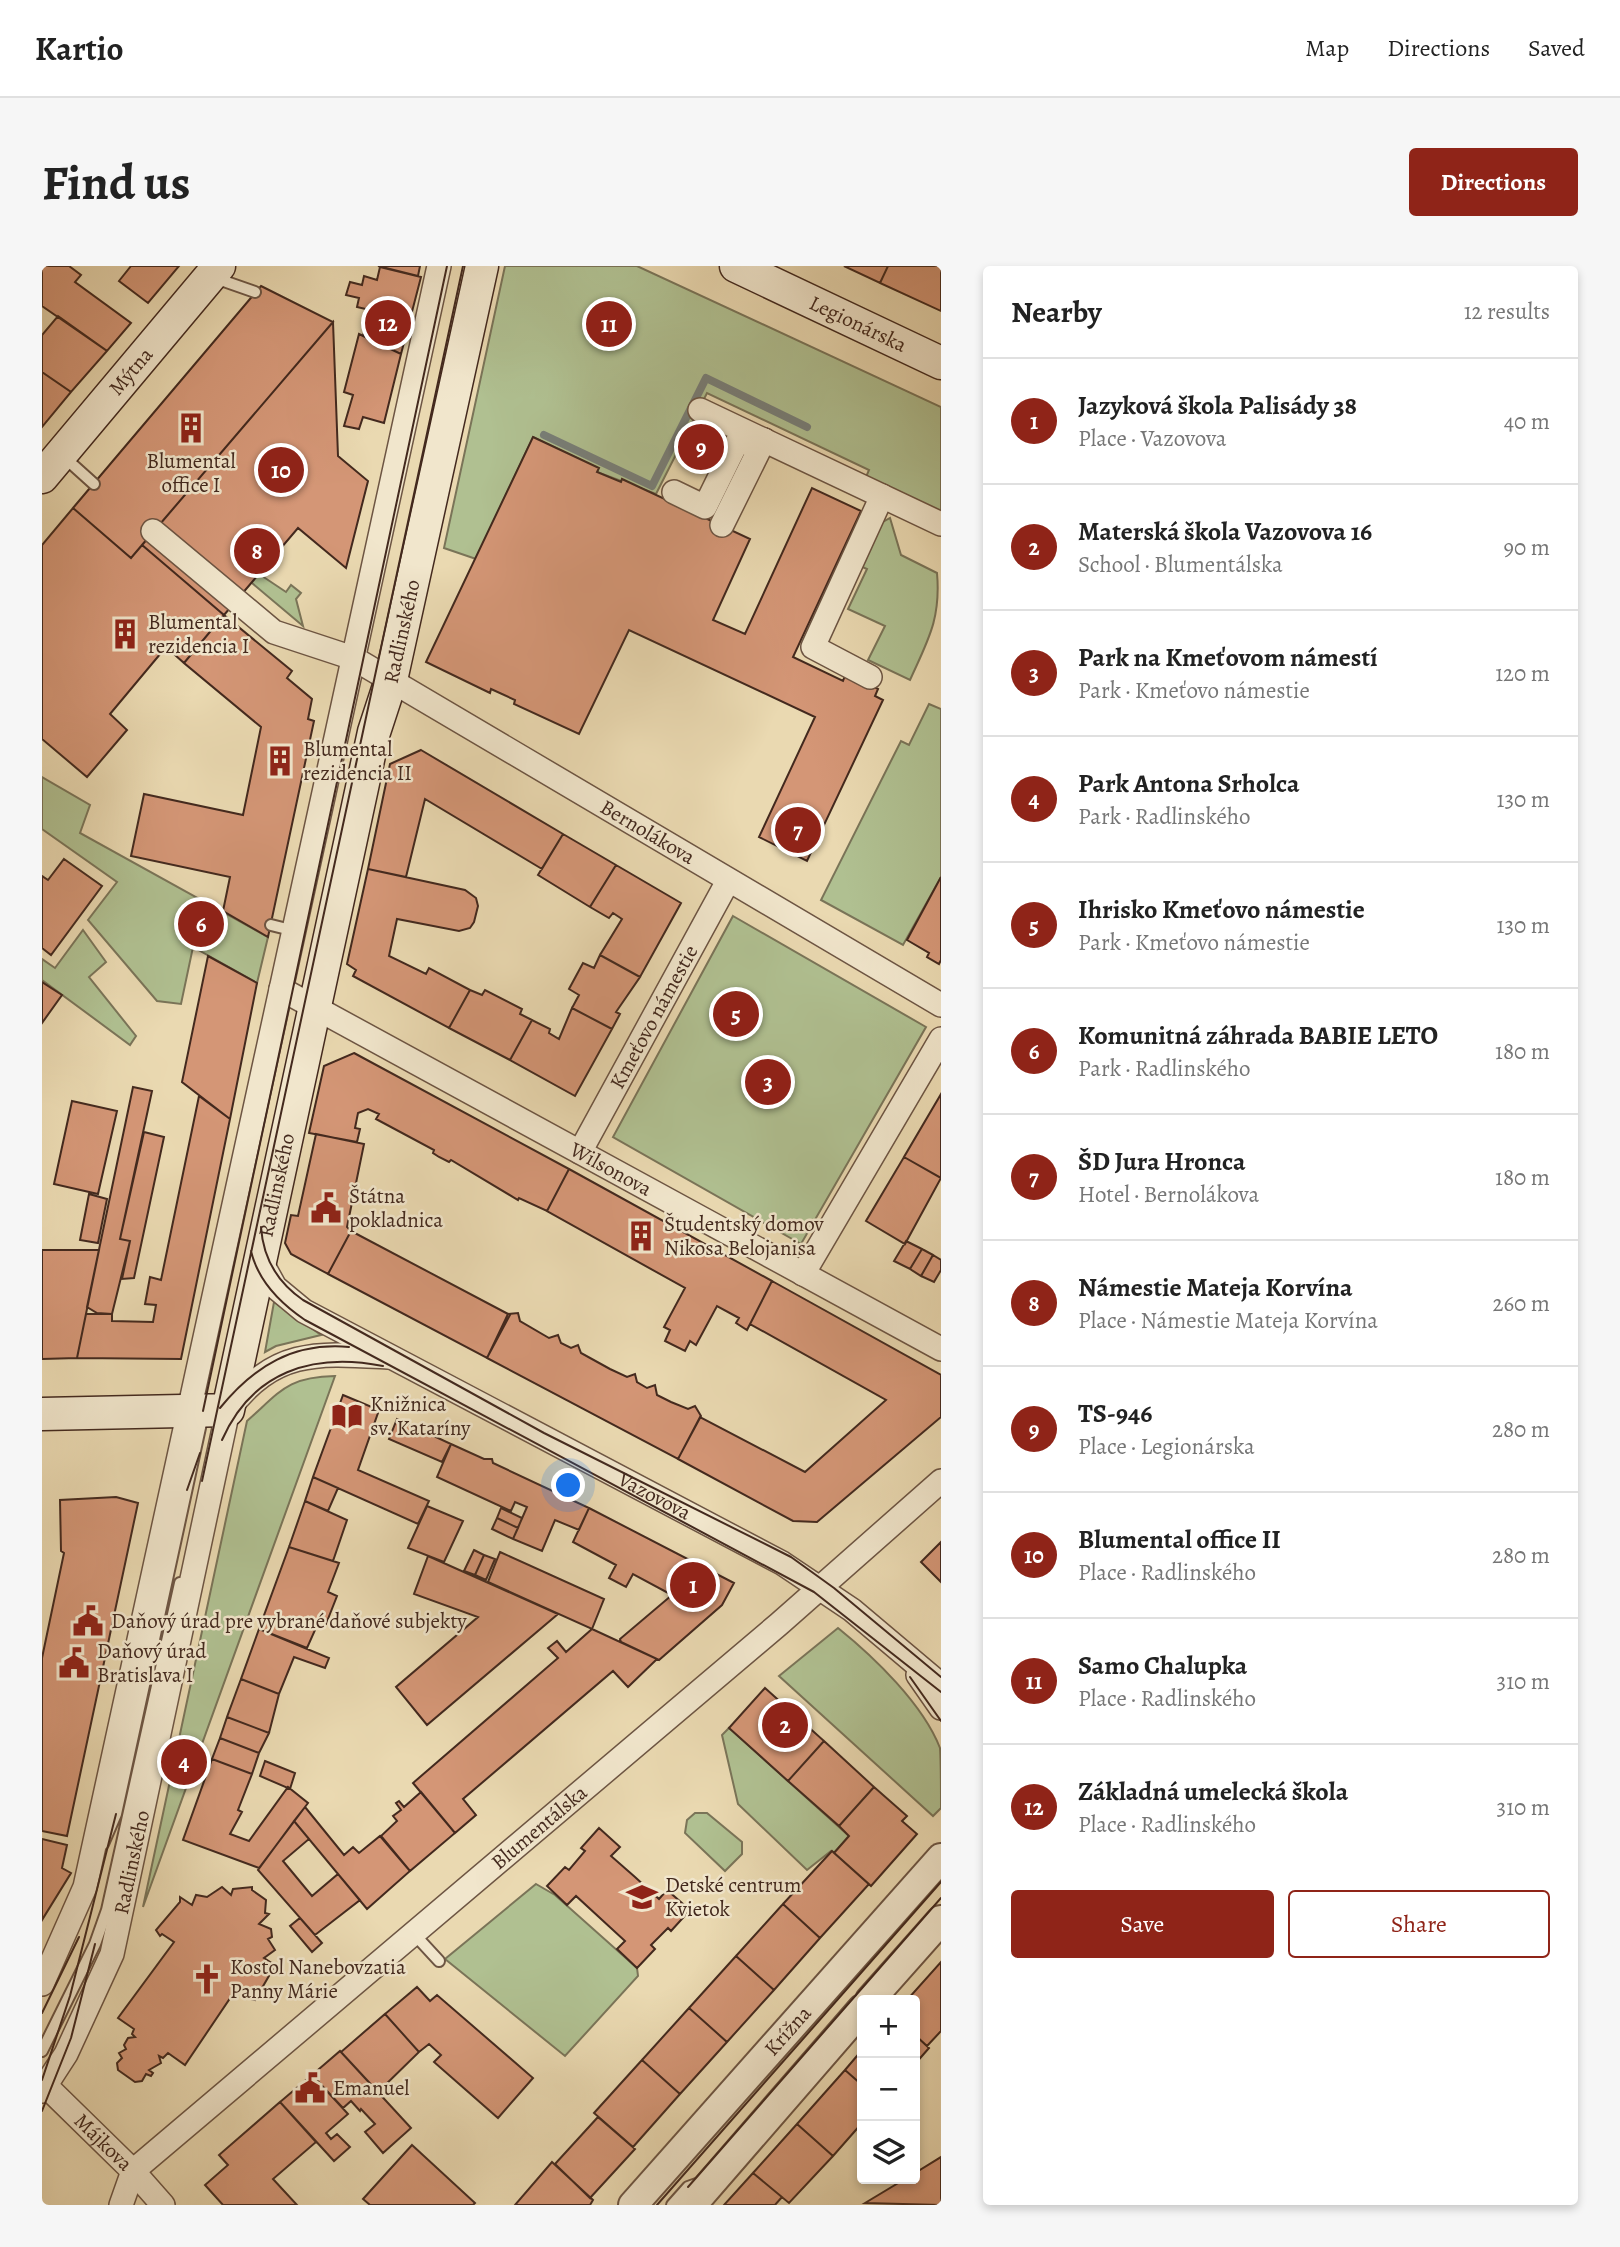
<!DOCTYPE html>
<html lang="en">
<head>
<meta charset="utf-8">
<style>
	:root { --surface:#fff; --page:#f6f6f6; --text:#222; --muted:#767676; --line:#e0e0e0; --accent:#8f2418 }
	body { margin:0; font-family:Alegreya,serif; background:var(--page); color:var(--text) }
	.controls { position:absolute; right:21px; bottom:21px; display:grid; overflow:hidden; border-radius:7px; box-shadow:0 4px 10px #0003 }
	.controls button { width:63px; height:63px; display:grid; place-items:center; padding:0; border:0; border-bottom:2px solid var(--line); background:var(--surface); color:var(--text); font:35px sans-serif }
	.you { position:absolute; left:527px; top:1220px; width:24px; height:24px; margin:-18px; border:5px solid #fff; border-radius:50%; background:#1a73e8; box-shadow:0 0 0 10px #1a73e833 }
	.badge { display:grid; place-items:center; width:46px; height:46px; border-radius:50%; background:var(--accent); color:#fff; font-size:23px; font-weight:700 }
	.pin { position:absolute; translate:-50% -50%; border:4px solid #fff; box-shadow:0 2px 7px #0006 }
	.list { margin:0; padding:0; list-style:none }
	h2 { display:flex; justify-content:space-between; align-items:center; height:91px; margin:0; padding:0 28px; font-size:30px }
	h2 small { font-size:23px; font-weight:400; color:var(--muted) }
	.list li { display:grid; grid-template-columns:46px 1fr auto; gap:21px; align-items:center; box-sizing:border-box; height:126px; padding:0 28px; border-top:2px solid var(--line) }
	.list b { display:block; font-size:26px; white-space:nowrap }
	.list p { margin:0; font-size:23px; white-space:nowrap; color:var(--muted) }
	.list em { font-size:23px; font-style:normal; color:var(--muted) }
	.actions { display:flex; gap:14px; padding:21px 28px }
	.actions a { flex:1; padding:16px 0; border:2px solid var(--accent); border-radius:7px; text-align:center; font-size:24px; color:var(--accent) }
	.actions .main { background:var(--accent); color:#fff }
	.icon { flex:none; width:38px; height:38px; fill:none; stroke:currentColor; stroke-width:2; stroke-linecap:round; stroke-linejoin:round }
	.map { position:relative; flex:none; width:899px; height:1939px; overflow:hidden; border-radius:7px }
	header { display:flex; align-items:center; gap:42px; box-sizing:border-box; height:98px; padding:0 35px; background:var(--surface); border-bottom:2px solid var(--line) }
	header strong { font-size:33px }
	nav { display:flex; gap:38px; margin-inline-start:auto; font-size:24px }
	.intro { display:flex; align-items:center; justify-content:space-between; box-sizing:border-box; height:168px; padding:0 42px }
	h1 { margin:0; font-size:49px }
	.button { padding:18px 32px; border-radius:7px; background:var(--accent); color:#fff; font-size:24px; font-weight:700 }
	main { display:flex; gap:42px; padding:0 42px }
	aside { flex:1; background:var(--surface); border-radius:7px; box-shadow:0 4px 10px #0003 }
	.map>svg:first-child { display:block }
	.green { fill:#b0c091; stroke:#7a7458; stroke-width:2 }
	.lines { fill:none; stroke-linecap:round; stroke-linejoin:round }
	.stream { stroke:#787f79; stroke-width:8 }
	.building { fill:#d49676; stroke:#43291e; stroke-width:2 }
	.service-casing { stroke:#6d5543; stroke-width:14 }
	.minor-casing { stroke:#6d5543; stroke-width:26 }
	.tertiary-casing { stroke:#6d5543; stroke-width:32 }
	.secondary-casing { stroke:#43291e; stroke-width:35 }
	.service { stroke:#f1e6cc; stroke-width:10 }
	.minor { stroke:#f1e6cc; stroke-width:23 }
	.tertiary { stroke:#f1e6cc; stroke-width:28 }
	.secondary { stroke:#f1e6cc; stroke-width:32 }
	.tram { stroke:#43291e; stroke-width:2 }
	.labels { text-anchor:middle; dominant-baseline:central; stroke-width:5; stroke-linejoin:round; paint-order:stroke }
	.street-label { font-size:21px; fill:#43291e; stroke:#f1e6cc }
	.poi-label { font-size:21px; fill:#43291e; stroke:#f1e6cc; text-anchor:start }
</style>
</head>
<body>
<header>
<strong>Kartio</strong>
<nav><a>Map</a><a>Directions</a><a>Saved</a></nav>
</header>
<div class="intro"><h1>Find us</h1><a class="button">Directions</a></div>
<main>
<div class="map">
<svg width="899" height="1939" viewBox="0 0 899 1939">
	<rect width="100%" height="100%" fill="#ead9b1"/>
	<filter id="stains"><feTurbulence type="fractalNoise" baseFrequency=".00286" numOctaves="4"/><feColorMatrix values="0 0 0 0 .2 0 0 0 0 .09 0 0 0 0 .02 0 0 0 .5 -.17"/></filter>
	<radialGradient id="worn" r=".72"><stop offset=".6" stop-color="#630" stop-opacity="0"/><stop offset="1" stop-color="#630" stop-opacity=".3"/></radialGradient>
	<path class="green" d="M463 0H595L899 141V248L824 211 827 204 665 127 614 228 555 206 556 202 491 171 434 293 402 282Z
		M848 252 859 289 895 307C899 353 886 374 868 414L826 394 843 360 806 343 825 303 816 299 839 257Z
		M211 304 244 326 249 319 259 327 254 333 261 360 204 312Z
		M887 438 899 443V611L861 679 779 634 859 475 867 479Z
		M0 511 48 539 38 567 226 671 215 717 151 681 139 738 115 735 46 654 75 616 0 563Z
		M691 650 884 761 759 978 571 871Z
		M41 664 64 696 47 711 94 770 88 779 0 714V693L13 702Z
		M232 1036 279 1069 234 1080 223 1086Z
		M293 1110 101 1641 205 1155C239 1125 245 1111 293 1110Z
		M796 1362C832 1391 881 1438 898 1482 899 1498 899 1524 899 1542L891 1550 737 1410Z
		M687 1462 807 1570 792 1587 789 1585 765 1604 696 1538 680 1469Z
		M653 1547H665L700 1576V1588L683 1605 643 1567 645 1554Z
		M494 1618 513 1629 595 1702 596 1710 523 1790 403 1693Z"/>
	<g class="lines">
		<path class="stream" d="M502 169 610 220 664 112 765 161"/>
	</g>
	<path class="building" d="M0 0H27L39 9 33 16 89 57 65 85 0 40Z
		M89 0H137L106 37 77 15Z
		M336 0H378L376 10Z
		M802 0H846L838 17Z
		M846 0H899V45L838 17Z
		M338 1 379 11 359 88 321 70 328 44 315 41 317 32 304 29 308 16 320 19 322 10 335 14Z
		M219 20 291 56 89 292 31 242Z
		M16 50 65 85 29 126 0 106V69Z
		M291 56 296 190 326 215 304 302 256 262 182 349 100 279Z
		M317 68 359 88 342 157 321 151 317 163 302 160 311 129 302 126Z
		M0 106 29 126 0 161Z
		M650 163 680 178 669 198 639 183Z
		M491 171 557 202 555 206 579 216 580 213 708 273 671 354 703 368 770 222 819 245 751 391 801 415 804 407 836 423 833 430 841 434 765 595 717 571 773 451 587 364 537 468 472 438 473 434 449 423 448 427 384 396Z
		M31 242 89 292 100 279 182 349 142 397 124 381 68 448 85 464 45 511 0 473V279Z
		M182 349 250 405 245 412 270 433 266 453 272 455 226 671 181 645 188 611 89 590 102 528 201 549 219 461 142 397Z
		M379 484 521 568 500 603 383 533 364 611 326 603 348 498Z
		M521 568 574 599 548 641 496 609Z
		M22 593 60 620 9 689 0 682V610L6 614Z
		M574 599 639 637 598 711 558 689 580 653 571 647 567 652 548 641Z
		M326 603 423 624 434 632 436 640 432 656 428 662 417 665 355 653 347 690 384 708 387 702 428 724 407 762 311 710 314 704 305 698Z
		M899 611V694L897 698 885 691 887 687 865 674Z
		M558 689 598 711 574 746 578 748 570 763 530 742 537 729 527 723 541 697 552 702Z
		M166 690 215 717 188 853 140 816Z
		M0 716 20 729 0 757Z
		M428 724 440 729 443 724 480 743 478 748 490 754 468 794 407 762Z
		M530 742 570 763 533 830 468 794 490 754 508 763 507 767 517 773Z
		M312 787 527 903 505 945 477 932 476 934 409 894 407 896 397 891 391 887 392 884 334 853 337 848 326 843 316 847 313 862 318 863 315 876 267 867 282 800Z
		M91 821 110 825 78 973 88 975 70 1048 55 1047 45 1041Z
		M899 828V912L862 891Z
		M157 830 188 853 139 1093 35 1092 44 1048H70V1055L111 1056 114 1039 103 1038 108 1011 119 1014Z
		M30 835 75 845 56 928 12 918Z
		M102 866 122 871 92 1012 80 1013 88 975 78 973Z
		M274 868 322 878 305 961 309 965 286 1008 249 988 243 977 249 949 256 950Z
		M862 891 899 912 863 978 824 955Z
		M527 903 730 1015 705 1064 694 1057 697 1052 675 1040 654 1079 648 1075 643 1085 623 1075 628 1064 622 1061 643 1022 505 945Z
		M47 928 65 933 56 977 38 974Z
		M309 965 468 1049 445 1092 286 1008Z
		M864 975 880 983 868 1003 852 995Z
		M880 983 891 989 879 1010 868 1003Z
		M0 984H57L35 1092 0 1093Z
		M891 989 899 994V1004L892 1016 879 1010Z
		M730 1015 899 1109V1151L775 1256 751 1255 636 1193 658 1151 763 1206 844 1134 708 1058Z
		M476 1047 478 1055 507 1072 516 1069 519 1077 529 1082 536 1079 539 1087 568 1103 585 1111 593 1108 595 1116 605 1122 613 1119 615 1129 629 1136 646 1143 653 1140 659 1150 636 1193 445 1092 466 1048Z
		M301 1129 337 1144 316 1204 387 1235 376 1258 271 1211Z
		M355 1153 409 1178 400 1196 347 1173Z
		M409 1178 442 1193H450L451 1197 547 1242 537 1264 513 1254 500 1285 471 1273 485 1241 473 1236 469 1245 395 1211Z
		M271 1211 296 1222 286 1245 263 1235Z
		M74 1231 96 1237 25 1570 0 1565V1392L22 1287 19 1285 18 1234Z
		M263 1235 305 1254 291 1295 247 1281Z
		M385 1240 421 1255 402 1296 366 1282Z
		M459 1242 480 1252 476 1262 455 1252Z
		M547 1242 692 1317 680 1339 617 1394 579 1376 578 1373 630 1329 591 1308 584 1321 567 1312 574 1299 531 1276Z
		M455 1252 476 1262 471 1273 450 1263Z
		M899 1276V1316L879 1296Z
		M247 1281 297 1297 286 1326 295 1330 284 1358 277 1355 265 1382 217 1363Z
		M432 1284 442 1289 433 1309 422 1305Z
		M458 1286 562 1333 550 1363 446 1316Z
		M442 1289 453 1293 444 1314 433 1309Z
		M386 1290 516 1348 385 1459 354 1421 436 1351 372 1328Z
		M217 1363 287 1392 283 1402 252 1391 237 1428 199 1413Z
		M550 1363 615 1393 586 1421 571 1405 421 1533 434 1549 413 1567 371 1517 516 1392 506 1382 515 1375 524 1386Z
		M199 1413 237 1428 227 1467 185 1451Z
		M723 1422 782 1475 746 1515 687 1462Z
		M185 1451 227 1467 217 1487 178 1472Z
		M178 1472 217 1487 210 1508 170 1493Z
		M782 1475 832 1521 797 1560 746 1515Z
		M170 1493 210 1508 196 1544 200 1546 188 1568 207 1575 246 1521 266 1537 217 1602 141 1574Z
		M223 1495 253 1507 248 1523 218 1510Z
		M832 1521 865 1550 860 1555 875 1568 829 1620 792 1587 807 1570 797 1560Z
		M379 1526 413 1567 368 1605 339 1570 355 1555 351 1550 359 1544 354 1537 357 1535 362 1541Z
		M263 1541 302 1589 311 1581 317 1587 338 1570 368 1605 325 1643 252 1555Z
		M252 1555 267 1573 241 1595 270 1630 296 1608 318 1634 273 1669 216 1604Z
		M557 1562 578 1581 569 1590 593 1611 617 1633 625 1624 648 1644 629 1665 626 1662 609 1679 613 1683 595 1702 575 1683 583 1675 534 1630 525 1639 505 1620 523 1601 527 1604 543 1585 539 1582Z
		M0 1573 25 1579 20 1602 29 1607 0 1654Z
		M790 1585 827 1618 778 1672 741 1638Z
		M180 1621 189 1629 191 1623 210 1621V1624L224 1634 223 1647 227 1648 217 1658 229 1663 230 1671 226 1673 233 1684 222 1692 236 1701 234 1705 231 1703 213 1734 205 1732 207 1730 195 1722 143 1799 126 1787 121 1792 117 1790 119 1797 107 1804 111 1807 109 1810 104 1808 100 1815 93 1816 76 1804 75 1797 80 1792 77 1787 84 1783 82 1779 86 1772 93 1771 90 1768 92 1763 76 1752 132 1676 120 1668 118 1670 114 1664 138 1636V1631L150 1639 154 1629 165 1631Z
		M741 1638 778 1672 732 1724 694 1690Z
		M258 1652 280 1677 270 1686 248 1660Z
		M694 1690 732 1724 685 1776 647 1742Z
		M899 1696V1765L885 1780 873 1769V1734H865Z
		M375 1721 388 1735 395 1729 491 1812 456 1852 392 1796 399 1789 387 1778 377 1786 343 1748Z
		M647 1742 685 1776 638 1828 600 1794Z
		M343 1748 377 1786 336 1826 299 1786Z
		M873 1769 887 1782 873 1798Z
		M820 1784V1819L803 1804Z
		M298 1785 369 1862 341 1887 323 1866 333 1858 319 1843 318 1845 309 1835 301 1842 270 1809Z
		M600 1794 638 1828 591 1881 552 1847Z
		M803 1804 820 1819V1857L791 1890 755 1858Z
		M270 1809 306 1848 284 1867 289 1873 295 1868 308 1881 292 1895 238 1836Z
		M238 1836 274 1876 231 1913 255 1939H181L163 1919 186 1899 177 1889Z
		M556 1851 593 1883 548 1932 513 1898Z
		M755 1858 791 1890 747 1937 711 1907Z
		M370 1879 433 1937 431 1939H328L321 1933Z
		M899 1891V1939L823 1937 863 1913H873V1907Z
		M510 1896 551 1934 548 1939H473Z
		M711 1907 740 1931 733 1939H682Z"/>
	<g class="lines">
		<g class="service-casing">
			<path id="service" d="M173 12 213 26
				M22 191 52 218
				M229 659 253 665
				M61 1578 74 1548 161 1148
				M373 1669 397 1695
				M0 1785 53 1678 65 1644 138 1317
				M630 1939 646 1921 660 1916"/>
		</g>
		<g class="minor-casing">
			<g id="minor">
				<path d="M658 144 899 258"/>
				<path d="M632 226 663 241 694 178 722 174"/>
				<path d="M680 259 722 174"/>
				<path id="s1" d="M111 265 232 366 311 392 899 739"/>
				<path d="M828 411 771 381 840 230"/>
				<path id="s2" d="M239 723 899 1083"/>
				<path id="s3" d="M538 886 686 615"/>
				<path id="s4" d="M217 992 233 1021 262 1045 740 1297 810 1344 899 1419"/>
				<path d="M761 1008 899 773"/>
				<path d="M876 1409 899 1442"/>
				<path d="M0 1718 43 1621 397 0"/>
				<path id="s5" d="M0 1816 91 1905 121 1939"/>
				<path id="s6" d="M0 1825 24 1788 70 1688 186 1144C233 1082 277 1087 346 1091"/>
				<path id="s7" d="M91 1905 737 1358 899 1215"/>
				<path d="M79 1939 91 1905"/>
			</g>
		</g>
		<g class="tertiary-casing">
			<g id="tertiary">
				<path d="M828 1734 899 1654"/>
				<path id="s8" d="M591 1939 899 1592"/>
				<path d="M650 1939 820 1743"/>
			</g>
		</g>
		<g class="secondary-casing">
			<g id="secondary">
				<path id="s9" d="M694 0 899 97"/>
				<path id="s10" d="M0 211 177 0"/>
				<path id="s11" d="M0 1148 186 1144 332 466 349 414 440 0"/>
			</g>
		</g>
		<use href="#service" class="service"/>
		<use href="#minor" class="minor"/>
		<use href="#tertiary" class="tertiary"/>
		<use href="#secondary" class="secondary"/>
		<path class="tram" d="M219 961C221 992 235 1016 261 1034L502 1167 749 1291 792 1322 899 1411
			M209 985C216 1015 238 1037 263 1054L772 1326 899 1426
			M178 1142C212 1100 252 1076 307 1081
			M161 1145 405 0
			M180 1174C210 1106 270 1086 341 1100
			M160 1215 421 0
			M145 1224 158 1187
			M868 1411 899 1455
			M0 1747 37 1671
			M0 1814 28 1730 74 1548
			M0 1845 29 1772 53 1678
			M646 1921 899 1632
			M615 1939 899 1616"/>
	</g>
	<defs>
		<g id="building-bare" transform="scale(2.415)"><path d="M-4-6H4V6H1V3H-1V6H-4ZM-2.5-4.3h1.7v1.8h-1.7ZM.8-4.3h1.7v1.8H.8ZM-2.5-1h1.7V.8h-1.7ZM.8-1h1.7V.8H.8Z" fill="#8f2418" stroke="#f1e6cc" stroke-width="2.5" paint-order="stroke"/></g>
		<g id="civic-bare" transform="scale(2.415)"><path d="M-.6-6.5H3V-4.5H.6V-3L4-1V1h2V6H-6V1h2V-1L-.6-3ZM-1.2 2.5V6h2.4V2.5Z" fill="#8f2418" stroke="#f1e6cc" stroke-width="2.5" paint-order="stroke"/></g>
		<g id="library-bare" transform="scale(2.415)"><path d="M-6-4Q-3-5.5-.7-3.5V5Q-3 3-6 4ZM6-4Q3-5.5 .7-3.5V5Q3 3 6 4Z" fill="#8f2418" stroke="#f1e6cc" stroke-width="2.5" paint-order="stroke"/></g>
		<g id="school-bare" transform="scale(2.415)"><path d="M0-5L7-2L0 1L-7-2ZM-4 1L0 2.5L4 1V4Q0 6-4 4Z" fill="#8f2418" stroke="#f1e6cc" stroke-width="2.5" paint-order="stroke"/></g>
		<g id="church-bare" transform="scale(2.415)"><path d="M-1.2-6h2.4v3.5h3.3v2.4h-3.3V6h-2.4V-.1h-3.3v-2.4h3.3Z" fill="#8f2418" stroke="#f1e6cc" stroke-width="2.5" paint-order="stroke"/></g>
	</defs>
	<g fill-rule="evenodd">
		<use href="#building-bare" x="149" y="162"/>
		<use href="#building-bare" x="83" y="368"/>
		<use href="#building-bare" x="238" y="495"/>
		<use href="#civic-bare" x="284" y="942"/>
		<use href="#building-bare" x="599" y="970"/>
		<use href="#library-bare" x="305" y="1150"/>
		<use href="#civic-bare" x="46" y="1355"/>
		<use href="#civic-bare" x="32" y="1397"/>
		<use href="#school-bare" x="600" y="1631"/>
		<use href="#church-bare" x="165" y="1713"/>
		<use href="#civic-bare" x="268" y="1822"/>
	</g>
	<g class="labels">
		<g class="street-label">
			<text stroke="none"><textPath href="#s9" startOffset="135">Legionárska</textPath></text>
			<text stroke="none"><textPath href="#s10" startOffset="138">Mýtna</textPath></text>
			<text stroke="none"><textPath href="#s11" startOffset="984">Radlinského</textPath></text>
			<text stroke="none"><textPath href="#s1" startOffset="583">Bernolákova</textPath></text>
			<text stroke="none"><textPath href="#s3" startOffset="154">Kmeťovo námestie</textPath></text>
			<text stroke="none"><textPath href="#s2" startOffset="376">Wilsonova</textPath></text>
			<text stroke="none"><textPath href="#s11" startOffset="416">Radlinského</textPath></text>
			<text stroke="none"><textPath href="#s4" startOffset="467">Vazovova</textPath></text>
			<text stroke="none"><textPath href="#s7" startOffset="532">Blumentálska</textPath></text>
			<text stroke="none"><textPath href="#s6" startOffset="248">Radlinského</textPath></text>
			<text stroke="none"><textPath href="#s8" startOffset="233">Krížna</textPath></text>
			<text stroke="none"><textPath href="#s5" startOffset="86">Májkova</textPath></text>
		</g>
		<g class="poi-label">
			<text x="149" y="195" text-anchor="middle">Blumental<tspan x="149" dy="24">office I</tspan></text>
			<text x="106" y="356">Blumental<tspan x="106" dy="24">rezidencia I</tspan></text>
			<text x="261" y="483">Blumental<tspan x="261" dy="24">rezidencia II</tspan></text>
			<text x="307" y="930">Štátna<tspan x="307" dy="24">pokladnica</tspan></text>
			<text x="622" y="958">Študentský domov<tspan x="622" dy="24">Nikosa Belojanisa</tspan></text>
			<text x="328" y="1138">Knižnica<tspan x="328" dy="24">sv. Kataríny</tspan></text>
			<text x="69" y="1355">Daňový úrad pre vybrané daňové subjekty</text>
			<text x="55" y="1385">Daňový úrad<tspan x="55" dy="24">Bratislava I</tspan></text>
			<text x="623" y="1619">Detské centrum<tspan x="623" dy="24">Kvietok</tspan></text>
			<text x="188" y="1701">Kostol Nanebovzatia<tspan x="188" dy="24">Panny Márie</tspan></text>
			<text x="291" y="1822">Emanuel</text>
		</g>
	</g>
	<rect width="100%" height="100%" filter="url(#stains)"/>
	<rect width="100%" height="100%" fill="url(#worn)"/>
</svg>
<div class="controls">
<button>+</button>
<button>−</button>
<button><svg class="icon" aria-label="layers" viewBox="0 0 24 24"><path d="M12 4l9 5-9 5-9-5zM3 14l9 5 9-5"/></svg></button>
</div>
<div class="you"></div>
<div class="pin badge" style="left:651px;top:1319px">1</div>
<div class="pin badge" style="left:743px;top:1459px">2</div>
<div class="pin badge" style="left:726px;top:816px">3</div>
<div class="pin badge" style="left:142px;top:1496px">4</div>
<div class="pin badge" style="left:694px;top:748px">5</div>
<div class="pin badge" style="left:159px;top:658px">6</div>
<div class="pin badge" style="left:756px;top:564px">7</div>
<div class="pin badge" style="left:215px;top:285px">8</div>
<div class="pin badge" style="left:659px;top:181px">9</div>
<div class="pin badge" style="left:239px;top:204px">10</div>
<div class="pin badge" style="left:567px;top:58px">11</div>
<div class="pin badge" style="left:346px;top:57px">12</div>
</div>
<aside>
<h2>Nearby<small>12 results</small></h2>
<ul class="list">
<li><span class="badge">1</span><div><b>Jazyková škola Palisády 38</b><p>Place · Vazovova</p></div><em>40 m</em></li>
<li><span class="badge">2</span><div><b>Materská škola Vazovova 16</b><p>School · Blumentálska</p></div><em>90 m</em></li>
<li><span class="badge">3</span><div><b>Park na Kmeťovom námestí</b><p>Park · Kmeťovo námestie</p></div><em>120 m</em></li>
<li><span class="badge">4</span><div><b>Park Antona Srholca</b><p>Park · Radlinského</p></div><em>130 m</em></li>
<li><span class="badge">5</span><div><b>Ihrisko Kmeťovo námestie</b><p>Park · Kmeťovo námestie</p></div><em>130 m</em></li>
<li><span class="badge">6</span><div><b>Komunitná záhrada BABIE LETO</b><p>Park · Radlinského</p></div><em>180 m</em></li>
<li><span class="badge">7</span><div><b>ŠD Jura Hronca</b><p>Hotel · Bernolákova</p></div><em>180 m</em></li>
<li><span class="badge">8</span><div><b>Námestie Mateja Korvína</b><p>Place · Námestie Mateja Korvína</p></div><em>260 m</em></li>
<li><span class="badge">9</span><div><b>TS-946</b><p>Place · Legionárska</p></div><em>280 m</em></li>
<li><span class="badge">10</span><div><b>Blumental office II</b><p>Place · Radlinského</p></div><em>280 m</em></li>
<li><span class="badge">11</span><div><b>Samo Chalupka</b><p>Place · Radlinského</p></div><em>310 m</em></li>
<li><span class="badge">12</span><div><b>Základná umelecká škola</b><p>Place · Radlinského</p></div><em>310 m</em></li>
</ul>
<div class="actions"><a class="main">Save</a><a>Share</a></div>
</aside>
</main>
</body>
</html>
